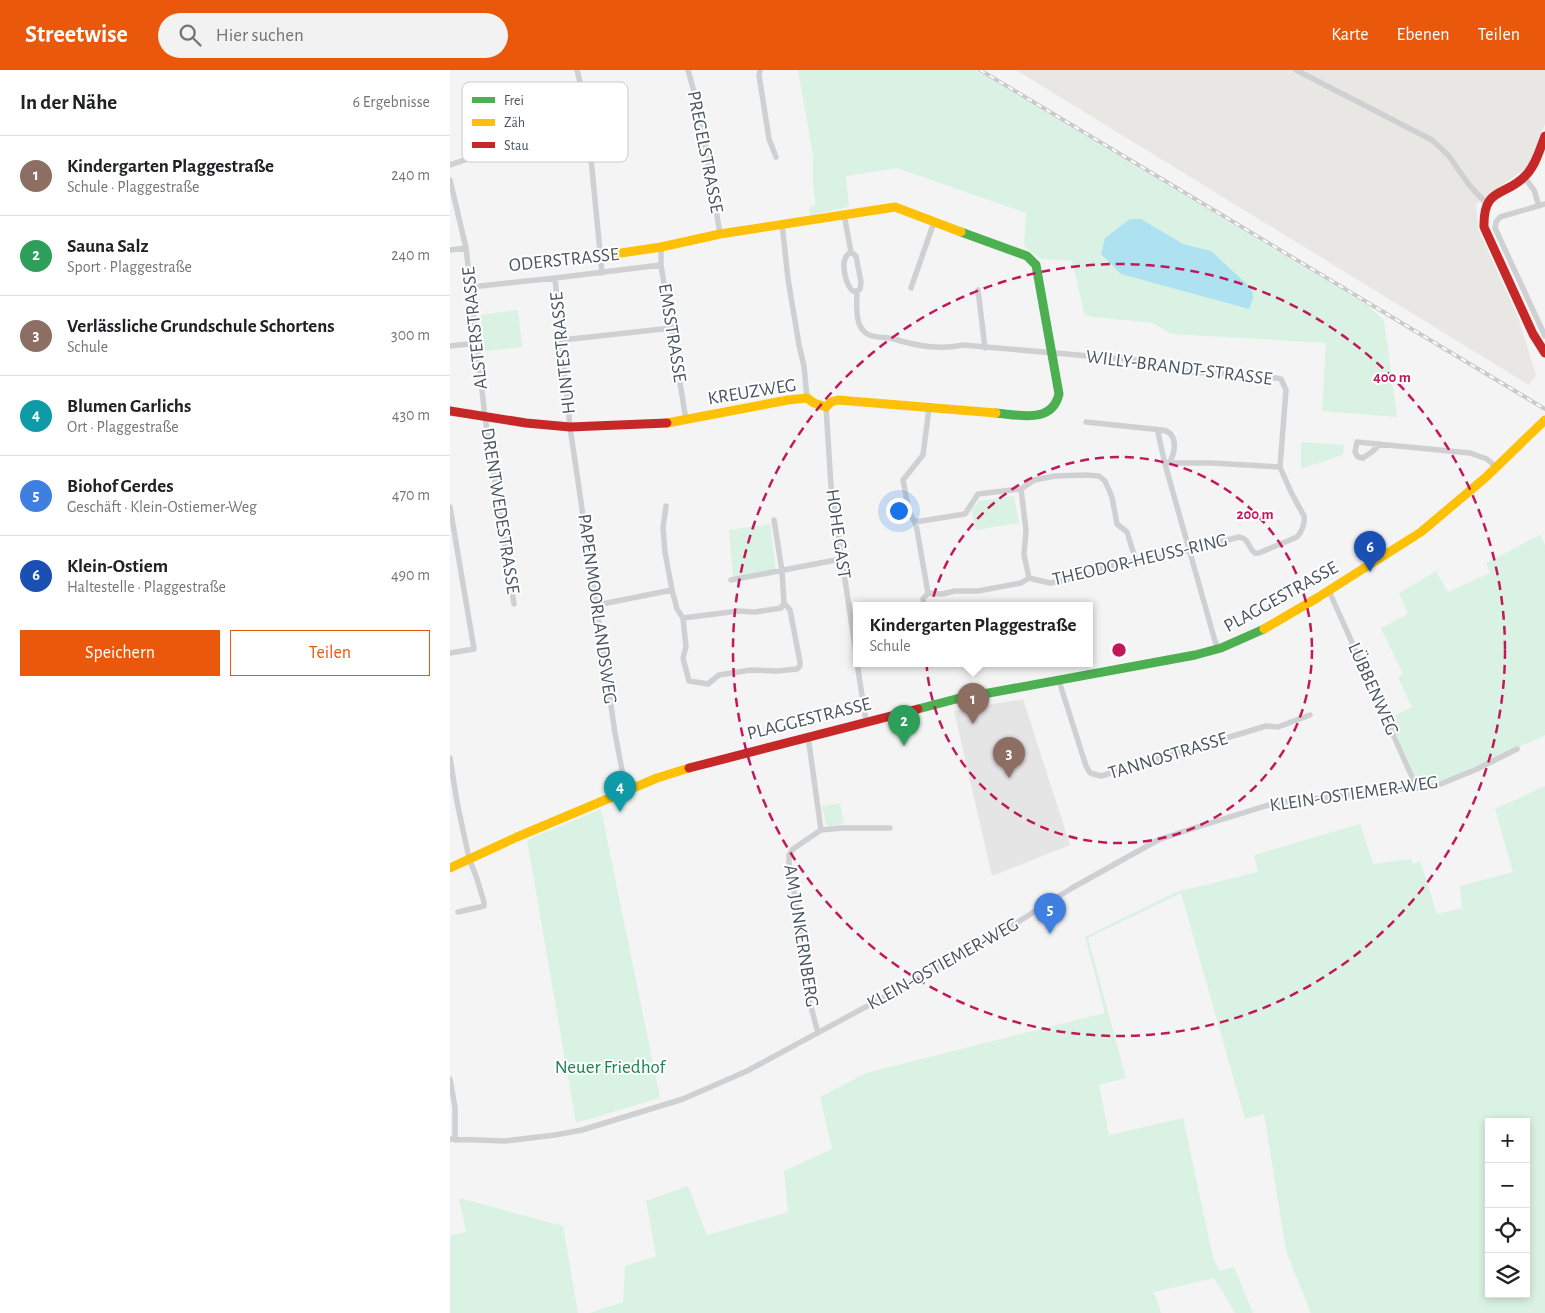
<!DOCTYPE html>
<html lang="de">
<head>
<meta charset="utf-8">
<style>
	:root { --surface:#fff; --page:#f2f2f2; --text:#202124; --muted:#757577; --line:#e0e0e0; --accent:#ea580c }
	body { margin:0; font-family:"Alegreya Sans",sans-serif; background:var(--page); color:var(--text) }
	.controls { position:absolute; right:15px; bottom:15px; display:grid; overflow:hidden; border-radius:0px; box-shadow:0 2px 8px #0003 }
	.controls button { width:45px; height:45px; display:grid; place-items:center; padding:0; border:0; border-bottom:1px solid var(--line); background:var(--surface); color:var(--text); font:25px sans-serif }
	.you { position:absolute; left:448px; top:440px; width:18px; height:18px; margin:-12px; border:4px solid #fff; border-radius:50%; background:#1a73e8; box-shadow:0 0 0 8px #1a73e833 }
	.badge { display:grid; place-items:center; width:32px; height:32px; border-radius:50%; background:var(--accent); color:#fff; font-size:16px; font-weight:700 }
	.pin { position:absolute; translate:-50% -41px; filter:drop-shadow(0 1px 2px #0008) }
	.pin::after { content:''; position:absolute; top:26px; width:18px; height:15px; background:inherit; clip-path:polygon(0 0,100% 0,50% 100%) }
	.popup { position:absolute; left:403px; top:532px; width:240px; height:65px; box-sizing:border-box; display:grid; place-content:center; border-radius:0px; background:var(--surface); filter:drop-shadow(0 1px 4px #0005); font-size:16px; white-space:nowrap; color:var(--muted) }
	.popup b { font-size:19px; color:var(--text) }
	.popup::after { content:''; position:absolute; left:50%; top:100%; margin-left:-10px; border:10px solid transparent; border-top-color:var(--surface) }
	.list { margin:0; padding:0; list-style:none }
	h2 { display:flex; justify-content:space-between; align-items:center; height:65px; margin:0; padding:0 20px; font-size:21px }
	h2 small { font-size:16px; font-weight:400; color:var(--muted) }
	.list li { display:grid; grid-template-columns:32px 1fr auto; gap:15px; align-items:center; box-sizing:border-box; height:80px; padding:0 20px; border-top:1px solid var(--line) }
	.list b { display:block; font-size:19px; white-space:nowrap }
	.list p { margin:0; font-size:16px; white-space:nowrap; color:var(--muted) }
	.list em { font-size:16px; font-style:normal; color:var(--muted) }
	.actions { display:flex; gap:10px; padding:15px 20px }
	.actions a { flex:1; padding:11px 0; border:1px solid var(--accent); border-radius:0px; text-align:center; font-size:18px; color:var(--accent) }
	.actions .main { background:var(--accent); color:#fff }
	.icon { flex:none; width:28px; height:28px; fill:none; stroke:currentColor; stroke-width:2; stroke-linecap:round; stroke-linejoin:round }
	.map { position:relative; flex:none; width:1095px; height:1243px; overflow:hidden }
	header { display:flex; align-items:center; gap:30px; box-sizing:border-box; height:70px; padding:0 25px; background:var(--accent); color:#fff }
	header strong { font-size:24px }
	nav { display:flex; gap:28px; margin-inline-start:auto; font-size:18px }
	.search { width:350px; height:45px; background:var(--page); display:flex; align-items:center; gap:12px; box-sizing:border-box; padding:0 18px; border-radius:28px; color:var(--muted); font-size:19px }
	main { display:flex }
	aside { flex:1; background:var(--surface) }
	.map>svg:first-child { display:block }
	.commercial { fill:#e8e7e3 }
	.education { fill:#e6e5e6 }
	.green { fill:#d9f2e3; fill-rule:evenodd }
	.water { fill:#aee2f0 }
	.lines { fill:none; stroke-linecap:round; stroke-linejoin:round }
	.street { stroke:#ced0d2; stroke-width:5.5 }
	.fast { stroke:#4caf50; stroke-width:9 }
	.slow { stroke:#ffc107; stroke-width:9 }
	.jam { stroke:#c62828; stroke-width:9 }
	.rail-casing { stroke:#c9cacc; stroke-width:4 }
	.rail { stroke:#fff; stroke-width:2; stroke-dasharray:5.5; stroke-linecap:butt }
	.ring { fill:none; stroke:#c2185b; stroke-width:2.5; stroke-dasharray:9 6 }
	.labels { text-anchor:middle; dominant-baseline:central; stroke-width:4; stroke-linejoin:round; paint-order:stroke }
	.street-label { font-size:19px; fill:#4a5661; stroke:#fff }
	.park-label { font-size:19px; fill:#17864f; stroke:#fff }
	.key { fill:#fff; stroke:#c9ccd0; stroke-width:1 }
	.key-label { font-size:14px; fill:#4a5661 }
	.centre { fill:#c2185b; stroke:#fff; stroke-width:2.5 }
	.ring-label { font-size:15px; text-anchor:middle; font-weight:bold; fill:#c2185b; stroke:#fff; stroke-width:4; stroke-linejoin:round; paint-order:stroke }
</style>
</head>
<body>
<header>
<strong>Streetwise</strong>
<div class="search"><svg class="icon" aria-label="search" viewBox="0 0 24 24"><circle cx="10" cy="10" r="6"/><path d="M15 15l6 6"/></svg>Hier suchen</div>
<nav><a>Karte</a><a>Ebenen</a><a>Teilen</a></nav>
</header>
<main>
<aside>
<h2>In der Nähe<small>6 Ergebnisse</small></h2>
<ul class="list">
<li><span class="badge" style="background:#8d6e63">1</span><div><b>Kindergarten Plaggestraße</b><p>Schule · Plaggestraße</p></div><em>240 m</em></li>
<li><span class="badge" style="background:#2e9e5b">2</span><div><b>Sauna Salz</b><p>Sport · Plaggestraße</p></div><em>240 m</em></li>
<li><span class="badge" style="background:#8d6e63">3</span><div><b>Verlässliche Grundschule Schortens</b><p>Schule</p></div><em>300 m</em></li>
<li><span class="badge" style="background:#0f9aa8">4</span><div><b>Blumen Garlichs</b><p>Ort · Plaggestraße</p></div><em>430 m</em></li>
<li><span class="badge" style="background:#3f7fe0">5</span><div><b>Biohof Gerdes</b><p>Geschäft · Klein-Ostiemer-Weg</p></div><em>470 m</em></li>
<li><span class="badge" style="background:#1a4fb4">6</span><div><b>Klein-Ostiem</b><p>Haltestelle · Plaggestraße</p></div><em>490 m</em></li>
</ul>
<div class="actions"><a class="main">Speichern</a><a>Teilen</a></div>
</aside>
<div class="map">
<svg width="1095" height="1243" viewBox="0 0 1095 1243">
	<rect width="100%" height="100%" fill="#f4f4f4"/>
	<path class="commercial" d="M566 0H1095V54L1090 69 1077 97 1026 134 1028 159 1068 247 1086 305 1079 315Z"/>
	<path class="education" d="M573 629 620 775 542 806 504 641Z"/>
	<path class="green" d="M348 0H525L918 236 934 250 947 347 872 341 876 273 721 264 703 253 635 246 622 191 590 189 574 176 576 143 447 98 396 106 399 137 360 145 359 137 365 135 363 112V86Z
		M68 240 72 277 35 281 30 245Z
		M851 372 894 375 893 385 851 399Z
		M564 426 569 453 525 460 522 439 529 431Z
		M320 454 326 500 283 509 279 460Z
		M1090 465 1095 475V665L999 709 969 714 939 648 962 637 948 607 953 604 931 558 958 544 949 523 986 501 998 522 1040 503 1036 493Z
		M1095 716V1243H861L836 1181 814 1044 795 1049 731 823 638 868 676 1008 649 1015 659 1065 733 1048 763 1188 770 1201 784 1197 803 1243H785L764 1208 704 1222 711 1243H140L173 1232 175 1196 206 1186 196 1131 238 1116 257 1165 338 1142 334 1101 382 1079 370 1027 416 1003 655 943 635 867 726 822 808 802 804 785 910 754 923 794 961 789 963 794 970 791 987 844 1012 838 1010 816 1063 802 1045 739ZM1039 1052H1076V1224H1039Z
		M390 733 394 754 381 757 376 754 372 736Z
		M151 739 210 1028 126 1053 77 770Z
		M9 1128 113 1156 128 1243H0V1166L16 1162Z"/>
	<path class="water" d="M680 149H691L733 174 761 181 802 219 803 229 799 239 671 204 651 184 655 168Z"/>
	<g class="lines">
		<path class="street" d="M127 0 136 36 152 203
			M238 0 250 44 270 164
			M310 0 309 5 319 69 326 87
			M846 0 982 70 998 85 1020 116 1036 133
			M0 95 66 73 137 55
			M1074 107 1084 120 1089 136
			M0 110 16 178 35 347 64 534
			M1095 134 1050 147 1046 152 1045 158 1095 266
			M394 144 401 182 406 186 411 212 410 219 407 221C407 231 405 246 410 256 417 270 432 266 444 269 467 276 489 280 513 275L696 291 715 298 742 302 814 306 831 309 836 320 830 397 762 393H719
			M332 154 338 209 349 275 354 296 357 328
			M211 177V195L236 350
			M0 180 16 178
			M401 182C398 184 396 185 395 189 392 197 396 216 403 221H407
			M105 208 120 357 165 663 176 721
			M21 217 105 208 211 195
			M461 218 484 152
			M528 220 535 278
			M112 270 222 258
			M0 276 27 273
			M376 337 381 416 407 590
			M479 338 473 385 453 410 459 442 465 452 467 460 478 523 492 524 505 521H528L571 513 579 508 600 513 641 505 652 498 686 491 709 488 789 467C799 468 798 478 805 483H809L847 467C852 462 855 453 854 446L841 422 830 397
			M636 352 712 360
			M930 374 923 381 913 388 908 387 905 382 907 372 1020 383 1037 389 1047 398
			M715 394 719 393C726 382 728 362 712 360L708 363 715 394 765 571 769 579
			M571 419 576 460 574 485 579 508
			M216 436 213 458 215 482 222 520 227 539 233 548 236 577 233 588 239 611 258 614 269 605 301 600 327 601 347 599 350 596V592L340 540 334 533 332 501 324 450
			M0 437 24 579 0 583
			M465 452 515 444 528 424 571 419 584 410 605 406 636 405 649 406 655 411 662 427 667 454 677 462 686 491
			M281 510 391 489
			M879 521 967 718
			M147 535 222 520
			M474 535 473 529 478 523
			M233 548 288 541 305 542 331 538 334 533
			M407 593 416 651
			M609 611 636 696 640 703 651 706 816 656 828 657 860 645
			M358 666 371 760 343 779 339 785V793L353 873 360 933 368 963
			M0 688 7 732 19 788 27 809 34 832V836L8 842
			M371 760 393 758H440
			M0 1009 5 1037V1070
			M0 1069 55 1071 105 1065 132 1060 233 1029 297 1001 460 913 557 859 622 818 708 770 741 759 825 733 988 715 1025 700 1067 679"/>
		<path class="fast" d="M511 162 577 186 586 195 609 324C602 354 570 345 546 343
			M468 639 506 629 745 585 771 578 814 559"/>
		<path class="slow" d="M151 186 211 177 270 164 445 137 511 162
			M217 353 338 330 357 328 364 333 376 337 381 332 388 330 546 343
			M814 559 867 528 971 462 1035 408 1095 350
			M0 798 67 767 207 708 239 698"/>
		<path class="jam" d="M1095 66C1090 79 1086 94 1077 104 1056 128 1033 115 1034 157L1083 264 1095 283
			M0 341 76 353 120 357 217 353
			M239 698 468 639"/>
		<g class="rail-casing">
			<path id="rail" d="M530 0 1095 339"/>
		</g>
		<use href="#rail" class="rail"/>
	</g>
	<g class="ring">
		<circle cx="669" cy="580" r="193"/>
		<circle cx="669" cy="580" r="386"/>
	</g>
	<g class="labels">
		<g class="street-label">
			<text transform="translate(255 82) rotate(79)">PREGELSTRASSE</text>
			<text transform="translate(114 190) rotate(-6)">ODERSTRASSE</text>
			<text transform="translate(25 258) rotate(-96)">ALSTERSTRASSE</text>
			<text transform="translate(222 263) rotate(81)">EMSSTRASSE</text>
			<text transform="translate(113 283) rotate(-96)">HUNTESTRASSE</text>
			<text transform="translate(729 298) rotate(7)">WILLY-BRANDT-STRASSE</text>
			<text transform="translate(302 322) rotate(-9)">KREUZWEG</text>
			<text transform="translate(50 441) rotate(81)">DRENTWEDESTRASSE</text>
			<text transform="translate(388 464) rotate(82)">HOHE GAST</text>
			<text transform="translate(690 490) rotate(-13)">THEODOR-HEUSS-RING</text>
			<text transform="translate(831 527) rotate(-29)">PLAGGESTRASSE</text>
			<text transform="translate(147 539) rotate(82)">PAPENMOORLANDSWEG</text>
			<text transform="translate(923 619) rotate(66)">LÜBBENWEG</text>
			<text transform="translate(359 649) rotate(-14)">PLAGGESTRASSE</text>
			<text transform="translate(718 686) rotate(-17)">TANNOSTRASSE</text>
			<text transform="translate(904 724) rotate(-8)">KLEIN-OSTIEMER-WEG</text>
			<text transform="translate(351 866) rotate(81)">AM JUNKERNBERG</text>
			<text transform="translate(493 894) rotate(-29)">KLEIN-OSTIEMER-WEG</text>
		</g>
		<g class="park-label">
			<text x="160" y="997">Neuer Friedhof</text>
		</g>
	</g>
	<rect x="12" y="12" width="166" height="80" rx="8" class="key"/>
	<rect x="22" y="27" width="23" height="6" fill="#4caf50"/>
	<rect x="22" y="49" width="23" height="7" fill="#ffc107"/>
	<rect x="22" y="72" width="23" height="6" fill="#c62828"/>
	<g class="key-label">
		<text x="54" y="35">Frei</text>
		<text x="54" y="57">Zäh</text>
		<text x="54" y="80">Stau</text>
	</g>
	<circle cx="669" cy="580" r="8" class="centre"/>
	<g class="ring-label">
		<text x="942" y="312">400 m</text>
		<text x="805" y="449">200 m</text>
	</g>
</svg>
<div class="controls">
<button>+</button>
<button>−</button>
<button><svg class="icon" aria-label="locate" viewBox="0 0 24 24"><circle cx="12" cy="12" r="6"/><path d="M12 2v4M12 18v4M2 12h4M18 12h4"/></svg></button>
<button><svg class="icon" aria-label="layers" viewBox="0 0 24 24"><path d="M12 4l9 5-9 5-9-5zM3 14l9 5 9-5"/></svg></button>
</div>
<div class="you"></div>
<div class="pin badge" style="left:523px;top:654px;background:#8d6e63">1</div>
<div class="popup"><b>Kindergarten Plaggestraße</b>Schule</div>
<div class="pin badge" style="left:454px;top:676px;background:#2e9e5b">2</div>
<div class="pin badge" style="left:559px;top:708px;background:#8d6e63">3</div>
<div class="pin badge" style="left:170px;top:742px;background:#0f9aa8">4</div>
<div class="pin badge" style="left:600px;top:864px;background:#3f7fe0">5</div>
<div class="pin badge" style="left:920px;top:502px;background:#1a4fb4">6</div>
</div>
</main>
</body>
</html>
